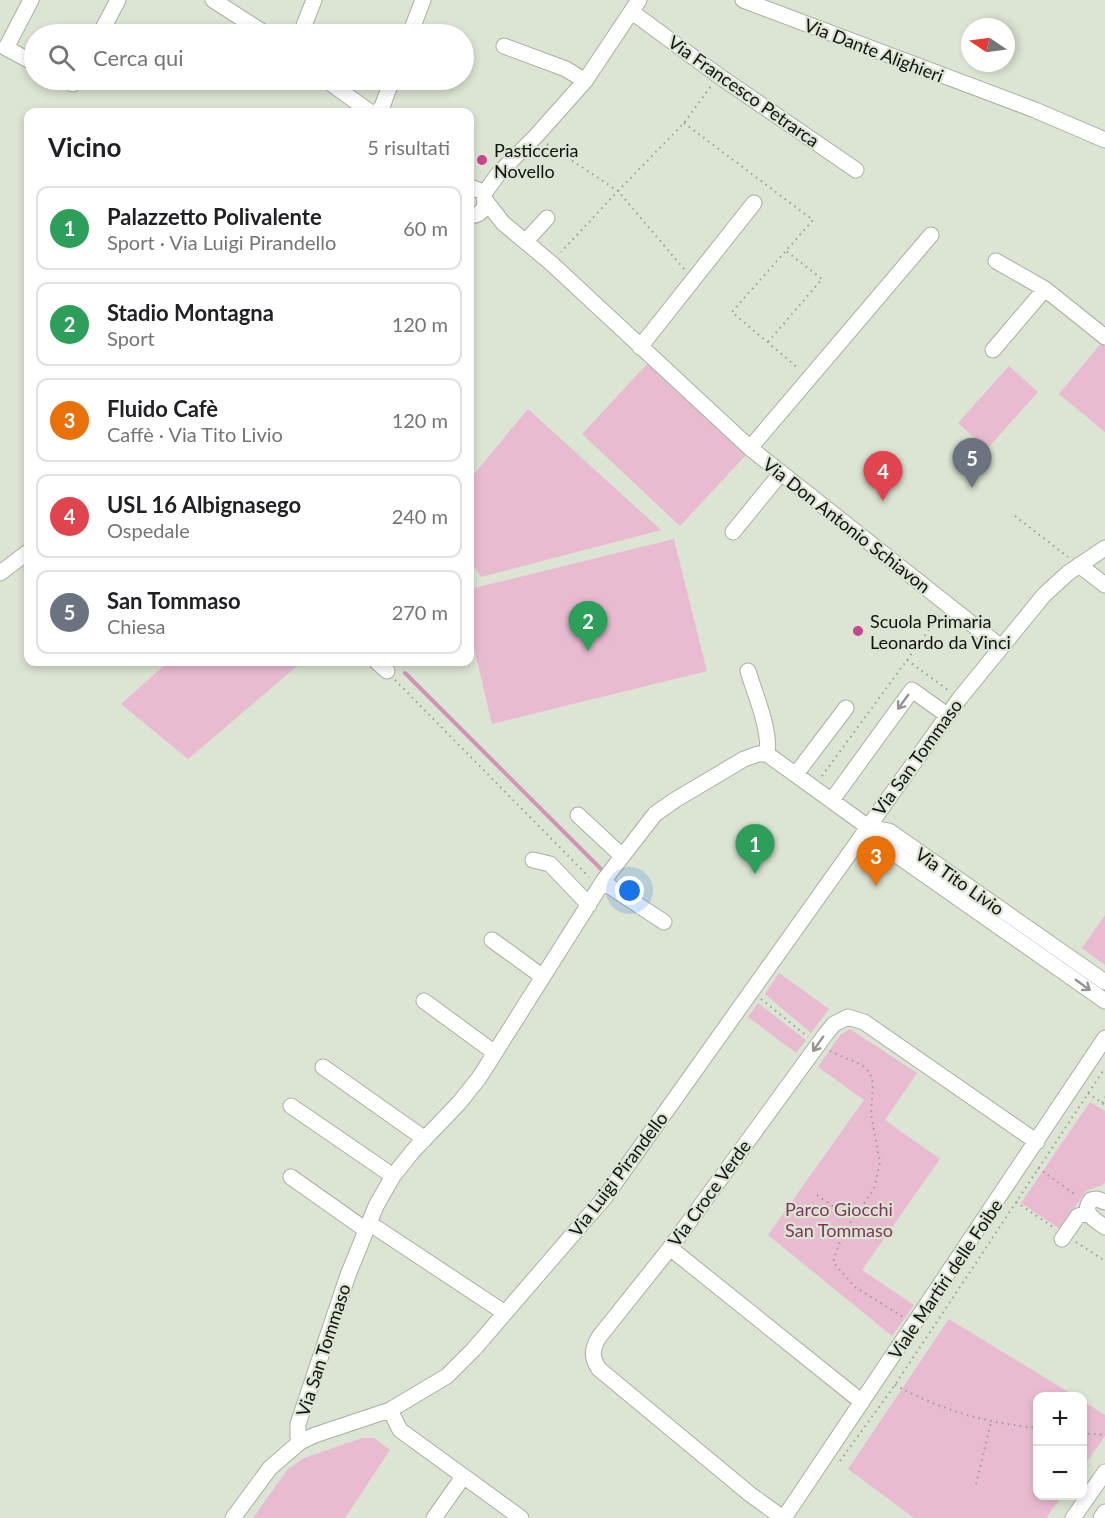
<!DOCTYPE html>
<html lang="it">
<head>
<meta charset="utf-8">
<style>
	:root { --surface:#fff; --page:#f2f2f2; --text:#202124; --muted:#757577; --line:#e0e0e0; --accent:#7c3aed }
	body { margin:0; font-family:Lato,sans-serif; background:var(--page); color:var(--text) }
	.controls { position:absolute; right:18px; bottom:18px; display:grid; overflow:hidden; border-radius:12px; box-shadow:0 3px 9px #0003 }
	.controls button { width:54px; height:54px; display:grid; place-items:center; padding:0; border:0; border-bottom:2px solid var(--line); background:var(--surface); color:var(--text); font:30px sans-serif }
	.compass { position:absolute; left:961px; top:18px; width:54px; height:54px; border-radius:50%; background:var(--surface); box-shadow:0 3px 9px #0003; rotate:283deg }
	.you { position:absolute; left:630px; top:891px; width:21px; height:21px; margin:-15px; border:4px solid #fff; border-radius:50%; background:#1a73e8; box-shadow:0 0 0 9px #1a73e833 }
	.badge { display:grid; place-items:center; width:39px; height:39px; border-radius:50%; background:var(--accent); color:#fff; font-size:20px; font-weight:700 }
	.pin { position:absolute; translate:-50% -50px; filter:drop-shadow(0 2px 3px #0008) }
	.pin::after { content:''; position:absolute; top:32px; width:21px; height:18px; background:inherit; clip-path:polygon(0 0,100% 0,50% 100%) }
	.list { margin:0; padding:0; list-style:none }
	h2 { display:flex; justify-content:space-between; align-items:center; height:78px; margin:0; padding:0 24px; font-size:26px }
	h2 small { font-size:20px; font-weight:400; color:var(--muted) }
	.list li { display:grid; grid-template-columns:39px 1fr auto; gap:18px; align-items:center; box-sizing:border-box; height:84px; margin:0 12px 12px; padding:0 12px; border:2px solid var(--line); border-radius:12px }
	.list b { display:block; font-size:22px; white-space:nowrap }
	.list p { margin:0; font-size:20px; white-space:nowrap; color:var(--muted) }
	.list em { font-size:20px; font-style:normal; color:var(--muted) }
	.icon { flex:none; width:33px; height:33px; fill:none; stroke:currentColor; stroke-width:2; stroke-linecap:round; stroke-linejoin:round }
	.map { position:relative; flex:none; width:1105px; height:1518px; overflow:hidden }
	.search { position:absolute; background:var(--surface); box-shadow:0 3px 9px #0003; left:24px; top:24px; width:450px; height:66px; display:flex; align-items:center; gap:15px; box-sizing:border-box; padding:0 21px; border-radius:33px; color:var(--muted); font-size:22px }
	.panel { position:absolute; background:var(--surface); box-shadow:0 3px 9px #0003; left:24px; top:108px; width:450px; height:558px; border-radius:12px }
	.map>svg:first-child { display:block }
	.green { fill:#e9bbd1 }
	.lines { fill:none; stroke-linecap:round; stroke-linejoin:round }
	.stream { stroke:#d295b3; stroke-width:4 }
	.minor-casing { stroke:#a9b0a0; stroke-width:17 }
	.path { stroke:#9aa093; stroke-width:2; stroke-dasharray:1.5 4.5; stroke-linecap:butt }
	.minor { stroke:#fff; stroke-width:15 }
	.oneway { stroke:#949593 }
	.poi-dot { fill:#c64690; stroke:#dce4d3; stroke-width:2 }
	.labels { text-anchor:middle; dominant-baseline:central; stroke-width:4.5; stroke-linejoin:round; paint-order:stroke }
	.street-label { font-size:18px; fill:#11130e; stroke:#dce4d3 }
	.poi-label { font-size:18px; fill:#11130e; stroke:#dce4d3; text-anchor:start }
	.park-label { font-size:18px; fill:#7f365f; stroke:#dce4d3 }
</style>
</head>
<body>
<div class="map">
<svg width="1105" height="1518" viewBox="0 0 1105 1518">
	<rect width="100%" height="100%" fill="#dce4d3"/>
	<path class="green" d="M1103 341 1105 342V432L1059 394Z
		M648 363 746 455 680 526 582 434Z
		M1009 366 1038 392 987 449 958 423Z
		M528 409 661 530 481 577 470 560V479Z
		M674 539 707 671 492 724 470 631V589Z
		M168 662H302L188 759 121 704Z
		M1105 915V965L1082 948Z
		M779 973 829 1009 811 1033 765 994Z
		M758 1003 806 1040 796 1053 748 1017Z
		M850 1029 917 1073 885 1120 940 1159 862 1270 914 1305 892 1336 768 1235 864 1100 818 1067 841 1034Z
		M1090 1102 1105 1111V1182L1103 1185 1086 1191 1060 1229 1021 1203Z
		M949 1319 1075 1396H1038V1496H1062L1046 1518H914L848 1469Z
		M1083 1401 1105 1415V1436L1083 1467Z
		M362 1438H374L390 1450 345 1518H253L288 1469 304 1458Z"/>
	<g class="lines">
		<path class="stream" d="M405 673 603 871"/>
		<g class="minor-casing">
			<path id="minor" d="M31 0 6 48 34 63
				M213 0 266 34
				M743 0 1035 110 1105 140
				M632 12 719 76 856 170
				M100 34 118 0
				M298 34 303 28 314 0
				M410 34 423 0
				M504 46 566 69 585 81
				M65 80 73 84 76 80
				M326 80 370 112
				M377 112 382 107 392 80
				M470 187 481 191C489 203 484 215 470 216
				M483 195 499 173 536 136 585 81 639 0
				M485 200 503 223 551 263 750 448 1001 647
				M526 241 547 218
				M996 261 1045 289 1105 337
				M640 347 754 203
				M993 350 1045 289
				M750 448 931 235
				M733 532 781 473
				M1079 565 1105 585
				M0 573 28 552
				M377 662 387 671
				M748 671C755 694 771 731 767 754
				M796 774 846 708
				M832 800 912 690 947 715
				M578 815 622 856
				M868 827 889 831 1105 982
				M533 860 550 864 589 905
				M603 882 664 922
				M492 940 543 977
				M424 1001 495 1053
				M323 1067 425 1139
				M291 1106 393 1176
				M291 1177 366 1230
				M1105 1202 1097 1199 1091 1200C1081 1213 1095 1220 1105 1227
				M369 1223 505 1313
				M1062 1239 1078 1216 1087 1213
				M670 1248 862 1402
				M390 1410 400 1430 521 1518
				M300 1442 298 1437V1424L348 1275 376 1206 393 1176 413 1151 459 1103 479 1078 604 880 655 814 675 800 744 759 758 754H767L868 827 881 844 1105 1001
				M233 1518 270 1468 300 1442 315 1435 390 1410 447 1376 474 1349 605 1197 960 698 1044 595 1068 573 1105 548
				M434 1518 463 1477
				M783 1518 751 1495 599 1369C591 1357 592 1349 599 1337L670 1248 825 1035 834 1024 848 1017 864 1022 1037 1142
				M784 1518 1105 1038
				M1073 1518 1105 1472
				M1101 1518 1105 1512"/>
		</g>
		<path class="path" d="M684 123 813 220 732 312 799 369
			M547 144 618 191 561 252
			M684 269 618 191 684 123 711 86
			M768 342 822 279 786 251
			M1015 516 1068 557
			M907 660 939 616
			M395 680 589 877
			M822 776 907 660 948 690
			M761 999 808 1037
			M830 1051 862 1065 870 1073 873 1084 871 1114 880 1162 874 1189 843 1233 833 1262 855 1287 903 1317
			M1088 1093 1105 1105
			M1102 1103 1105 1097
			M1038 1168 1077 1196
			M817 1195 851 1219
			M1016 1202 1053 1227
			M1076 1242 1105 1261
			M895 1385C941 1410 985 1423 1038 1428
			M1082 1433 1105 1435
			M840 1461 895 1385 1105 1068
			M976 1484 991 1422"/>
		<use href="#minor" class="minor"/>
	</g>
	<defs><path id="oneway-shaft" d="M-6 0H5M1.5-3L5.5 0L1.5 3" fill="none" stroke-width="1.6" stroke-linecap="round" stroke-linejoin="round" transform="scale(1.5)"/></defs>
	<g class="oneway">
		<use href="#oneway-shaft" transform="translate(903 702) rotate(126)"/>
		<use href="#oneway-shaft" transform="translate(1083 985) rotate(36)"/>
		<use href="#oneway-shaft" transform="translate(818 1044) rotate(125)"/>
	</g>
	<g class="poi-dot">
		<circle cx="482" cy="160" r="6"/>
		<circle cx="858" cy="631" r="6"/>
	</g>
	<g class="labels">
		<g class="street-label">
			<text transform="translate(874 50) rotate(21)">Via Dante Alighieri</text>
			<text transform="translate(744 91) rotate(35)">Via Francesco Petrarca</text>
			<text transform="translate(847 525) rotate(38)">Via Don Antonio Schiavon</text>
			<text transform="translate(917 757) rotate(-54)">Via San Tommaso</text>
			<text transform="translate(960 881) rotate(35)">Via Tito Livio</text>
			<text transform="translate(618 1174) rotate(-53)">Via Luigi Pirandello</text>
			<text transform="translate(709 1193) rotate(-54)">Via Croce Verde</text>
			<text transform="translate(945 1279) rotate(-56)">Viale Martiri delle Foibe</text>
			<text transform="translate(323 1350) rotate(-72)">Via San Tommaso</text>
		</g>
		<g class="poi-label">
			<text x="494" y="150">Pasticceria<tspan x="494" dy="21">Novello</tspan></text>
			<text x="870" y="621">Scuola Primaria<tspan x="870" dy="21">Leonardo da Vinci</tspan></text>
		</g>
		<g class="park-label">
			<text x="839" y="1209">Parco Giocchi<tspan x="839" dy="21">San Tommaso</tspan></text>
		</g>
	</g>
</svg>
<div class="controls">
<button>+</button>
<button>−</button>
</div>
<svg class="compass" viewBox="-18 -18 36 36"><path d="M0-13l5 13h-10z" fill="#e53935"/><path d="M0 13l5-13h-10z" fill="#757577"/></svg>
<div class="you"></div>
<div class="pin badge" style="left:755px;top:874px;background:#2e9e5b">1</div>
<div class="pin badge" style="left:588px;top:651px;background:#2e9e5b">2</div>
<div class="pin badge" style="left:876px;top:886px;background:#e8710a">3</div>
<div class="pin badge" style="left:883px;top:501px;background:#e0444e">4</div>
<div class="pin badge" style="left:972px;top:488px;background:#6b7280">5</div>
<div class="search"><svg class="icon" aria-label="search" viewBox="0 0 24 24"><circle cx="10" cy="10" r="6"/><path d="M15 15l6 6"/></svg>Cerca qui</div>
<section class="panel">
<h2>Vicino<small>5 risultati</small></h2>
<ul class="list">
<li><span class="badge" style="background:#2e9e5b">1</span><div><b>Palazzetto Polivalente</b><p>Sport · Via Luigi Pirandello</p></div><em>60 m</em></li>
<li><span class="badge" style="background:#2e9e5b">2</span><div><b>Stadio Montagna</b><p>Sport</p></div><em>120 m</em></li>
<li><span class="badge" style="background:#e8710a">3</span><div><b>Fluido Cafè</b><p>Caffè · Via Tito Livio</p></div><em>120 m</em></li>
<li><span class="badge" style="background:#e0444e">4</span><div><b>USL 16 Albignasego</b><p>Ospedale</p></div><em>240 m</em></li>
<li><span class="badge" style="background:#6b7280">5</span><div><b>San Tommaso</b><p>Chiesa</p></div><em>270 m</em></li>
</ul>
</section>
</div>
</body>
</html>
